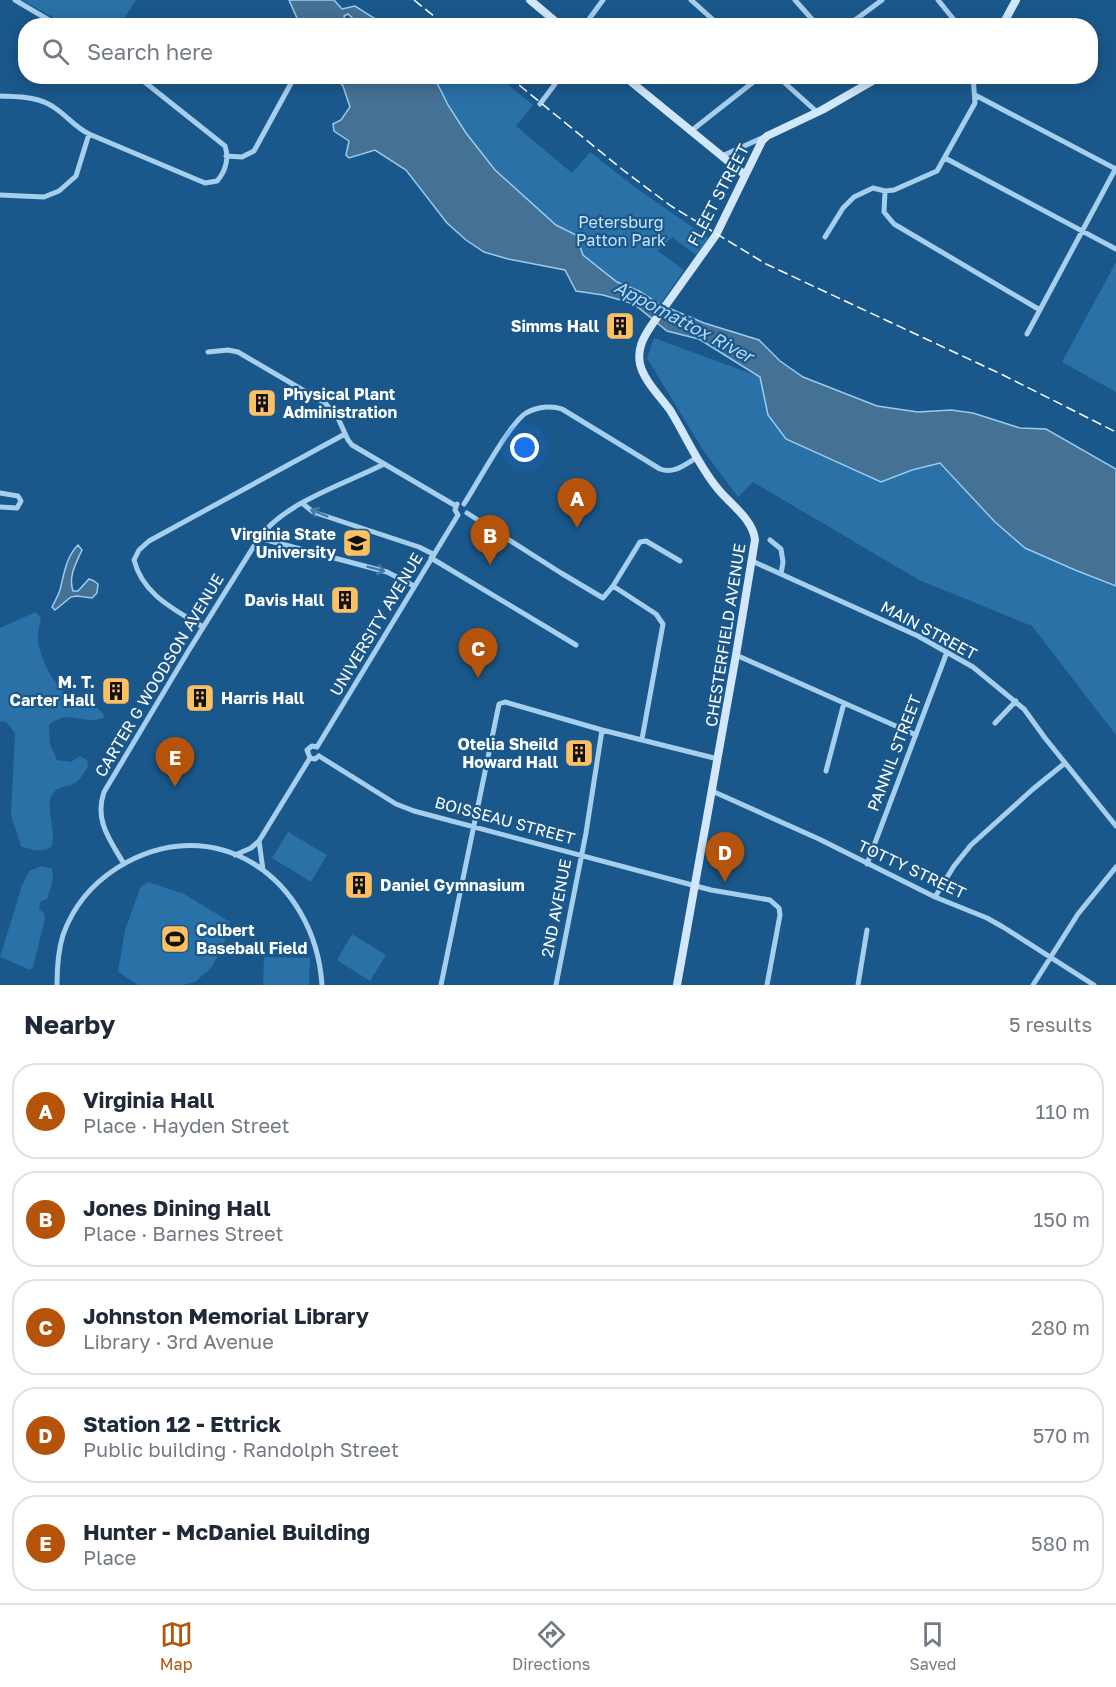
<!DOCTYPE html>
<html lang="en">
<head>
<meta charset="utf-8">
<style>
	:root { --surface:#fff; --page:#f6f6f7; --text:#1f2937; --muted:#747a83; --line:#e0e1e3; --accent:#b45309 }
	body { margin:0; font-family:"Golos Text",sans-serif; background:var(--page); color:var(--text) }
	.you { position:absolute; left:525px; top:448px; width:21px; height:21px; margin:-15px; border:4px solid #fff; border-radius:50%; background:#1a73e8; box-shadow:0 0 0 9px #1a73e833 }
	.badge { display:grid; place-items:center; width:39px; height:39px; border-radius:50%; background:var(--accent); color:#fff; font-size:20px; font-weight:700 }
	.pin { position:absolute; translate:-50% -50px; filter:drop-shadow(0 2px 3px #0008) }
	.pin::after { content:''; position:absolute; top:32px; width:21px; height:18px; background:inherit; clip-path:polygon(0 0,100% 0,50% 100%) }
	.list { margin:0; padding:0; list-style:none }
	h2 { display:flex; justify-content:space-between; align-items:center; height:78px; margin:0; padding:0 24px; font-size:26px }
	h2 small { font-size:20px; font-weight:400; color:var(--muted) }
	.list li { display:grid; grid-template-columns:39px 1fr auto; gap:18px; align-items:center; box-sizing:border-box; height:96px; margin:0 12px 12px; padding:0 12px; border:2px solid var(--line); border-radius:24px }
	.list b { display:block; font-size:22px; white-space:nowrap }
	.list p { margin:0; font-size:20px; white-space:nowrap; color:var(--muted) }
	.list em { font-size:20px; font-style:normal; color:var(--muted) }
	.icon { flex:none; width:33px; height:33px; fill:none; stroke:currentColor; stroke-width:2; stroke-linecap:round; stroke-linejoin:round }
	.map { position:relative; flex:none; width:1116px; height:985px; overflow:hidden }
	.search { position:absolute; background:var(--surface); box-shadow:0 3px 15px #0003; left:18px; right:18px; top:18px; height:66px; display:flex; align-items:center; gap:15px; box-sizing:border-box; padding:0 21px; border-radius:24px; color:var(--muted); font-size:22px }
	.sheet { height:618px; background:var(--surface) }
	nav { display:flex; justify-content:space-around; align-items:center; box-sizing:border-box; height:84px; border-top:2px solid var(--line); background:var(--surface); font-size:16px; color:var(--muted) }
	nav a { display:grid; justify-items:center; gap:3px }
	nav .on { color:var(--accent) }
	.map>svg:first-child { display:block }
	.green { fill:#2a71a8 }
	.water { fill:#457195; stroke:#99cbef; stroke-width:1.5 }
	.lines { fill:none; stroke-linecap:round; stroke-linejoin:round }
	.street { stroke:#a6ceed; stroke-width:5 }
	.secondary { stroke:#d2e8fa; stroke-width:8 }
	.rail { stroke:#fff; stroke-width:1.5; stroke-dasharray:10 4.5; stroke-linecap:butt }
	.oneway { stroke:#447ba8 }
	.labels { text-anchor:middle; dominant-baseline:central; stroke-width:4.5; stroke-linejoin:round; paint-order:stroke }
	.street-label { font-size:16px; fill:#fff; stroke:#1a588b }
	.park-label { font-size:16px; fill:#cbe5fa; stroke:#1a588b }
	.poi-label { font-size:16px; font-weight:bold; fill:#fff; stroke:#1a588b; text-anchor:end }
	.water-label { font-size:18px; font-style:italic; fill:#b2d8f4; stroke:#1a588b }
</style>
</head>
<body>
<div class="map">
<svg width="1116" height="985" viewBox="0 0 1116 985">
	<rect width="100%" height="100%" fill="#1a588b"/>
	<path class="green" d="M22 0H136L120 25H67Z
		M434 77H499L533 105 516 126 572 173 590 152 636 188 708 238 696 255 672 237 658 251 684 270 661 303 659 304 639 291 617 282 583 255 576 235 556 225 495 170 466 133 448 105Z
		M1116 262V392L1062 362Z
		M654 338 760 377 768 415 786 439 881 482 912 470 940 463 995 522 1025 548 1075 570 1116 586V735L1032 626 919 580 753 482 738 497 703 450 647 358Z
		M36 612 41 618C39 628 36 636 39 646 43 664 55 687 70 697 84 706 95 700 105 717 86 727 69 707 49 725L50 744 57 760 71 762 80 756 87 760 88 767C84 773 79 781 73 784 66 787 56 787 52 795 45 806 56 829 52 846 41 854 32 850 21 846L11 815 15 733 6 722 0 721V628Z
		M288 832 327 855 311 882 272 858Z
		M42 866 52 869 53 880 47 899 40 902 39 909 44 913 45 919 33 967 30 970 0 957 22 886 29 871Z
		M148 882 184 894 230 922 223 947 211 968 195 982 183 985H138L118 972 125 930 140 888Z
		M352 934 386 955 370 981 337 960Z
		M264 957 310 958 309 985H263Z"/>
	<path class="water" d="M289 0H334L342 9 355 6 385 25H360L348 14 344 16 346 25H300Z
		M334 77H434L448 105 466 133 495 170 556 225 576 235 583 255 617 282 639 291 659 304 704 323 759 340 780 361 803 377 877 406 918 412 951 410 973 413 1020 428 1046 429 1116 469V586L1075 570 1025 548 995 522 940 463 912 470 881 482 786 439 768 415 760 377 699 339 667 331 634 304 603 295 576 291 565 270 508 259 484 252 466 240 447 223 406 170 375 150 349 158 346 155 349 141 334 131 333 124 341 120 350 107 343 86Z
		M78 545 82 550C76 563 68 577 73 591H78L89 579 94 581 98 584 97 593 92 598 77 596 71 597 55 610 52 607C55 601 58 596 60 590 64 574 66 557 78 545Z"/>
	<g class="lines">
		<path class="street" d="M15 0 59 26
			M691 0 720 26
			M795 0 818 26
			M938 0 959 26
			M584 26 603 0
			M847 26 882 0
			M777 76 817 112
			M975 95 1116 169
			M0 96C19 97 38 96 55 108 67 116 76 128 89 134L205 183 217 181C226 171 229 158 225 146L137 76
			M540 104 561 76
			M691 131 761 76
			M226 156 242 157 254 151 295 76
			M722 156 764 137
			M945 158 1116 249
			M885 191 884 212 894 224 1040 310
			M0 195 44 197 59 191 76 176 89 134
			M825 237 843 208 854 197 873 188 885 191 894 190 937 171 975 103 973 76
			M1027 334 1116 168
			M208 352 228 350 238 352 325 403 338 418 348 440 352 445 456 506
			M0 493 18 496 21 501 17 508 0 507
			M302 503 313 512 419 547 433 554
			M464 504C477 484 509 424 526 413 537 407 551 405 562 409L660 469C674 474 684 465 696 458
			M467 513 561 573 603 598 613 586 640 542 646 541 680 561
			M259 538 387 572 414 586
			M770 540 781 549 783 562 781 574
			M431 558 576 645
			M752 561 918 636 973 667 1024 709 1045 738 1116 826
			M613 586 656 614 663 624 642 739
			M203 627C174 609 143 595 134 560L139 550 149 541 345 434
			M736 655 916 735
			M995 723 1016 701
			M317 747 458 515 455 510 457 504
			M319 756 396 804 414 811 711 890 770 900 779 908 780 915 767 985
			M310 758 307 750 312 746 317 747
			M826 771 844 703
			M712 791 819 839 935 897 987 918 1003 927 1094 985
			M259 841 263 870
			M235 855 251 848 259 841 310 758 315 759 319 756
			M124 864C110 840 94 820 104 792L189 650 259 538C285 502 345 484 384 464
			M867 864 947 652
			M935 897 954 866 971 845 1033 789 1065 763
			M57 985C57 968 58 951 63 935 73 907 92 884 117 868 214 807 315 878 322 985
			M441 985 499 704 505 702 602 730 718 759
			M556 985 586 833 602 730
			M858 985 867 930
			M1033 985 1078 914 1116 867"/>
		<path class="secondary" d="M530 0 561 26
			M1002 26 1016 0
			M624 76 745 175
			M677 985 736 655 755 540C753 519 730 504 718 489 698 465 686 436 670 410 660 396 644 381 640 364 637 349 643 338 651 326L716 235 762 141 767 136 822 110 881 76"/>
		<path class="rail" d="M414 0 446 26
			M508 76 623 170 671 206 766 264 1003 375 1116 432"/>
	</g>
	<defs><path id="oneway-shaft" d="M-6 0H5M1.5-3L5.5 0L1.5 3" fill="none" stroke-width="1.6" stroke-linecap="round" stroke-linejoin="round" transform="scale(1.5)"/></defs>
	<g class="oneway">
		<use href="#oneway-shaft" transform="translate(319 513) rotate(-158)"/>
		<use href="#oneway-shaft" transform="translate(376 569) rotate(15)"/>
	</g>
	<defs>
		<g id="building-square" transform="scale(1.5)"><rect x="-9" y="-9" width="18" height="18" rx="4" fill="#ffc062" stroke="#1a588b"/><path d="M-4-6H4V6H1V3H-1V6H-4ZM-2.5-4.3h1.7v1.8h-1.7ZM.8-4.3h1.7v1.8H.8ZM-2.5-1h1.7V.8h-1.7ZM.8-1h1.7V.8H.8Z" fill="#111"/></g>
		<g id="university-square" transform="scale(1.5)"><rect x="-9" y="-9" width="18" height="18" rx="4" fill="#ffc062" stroke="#1a588b"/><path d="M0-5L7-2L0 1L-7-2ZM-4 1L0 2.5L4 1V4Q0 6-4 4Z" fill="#111"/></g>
		<g id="stadium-square" transform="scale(1.5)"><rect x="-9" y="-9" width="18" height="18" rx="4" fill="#ffc062" stroke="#1a588b"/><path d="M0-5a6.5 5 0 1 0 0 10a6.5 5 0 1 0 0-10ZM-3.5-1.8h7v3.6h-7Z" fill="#111"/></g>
	</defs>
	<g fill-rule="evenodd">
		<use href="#building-square" x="620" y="326"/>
		<use href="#building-square" x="262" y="403"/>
		<use href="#university-square" x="357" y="543"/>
		<use href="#building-square" x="345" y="600"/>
		<use href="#building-square" x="116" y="691"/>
		<use href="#building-square" x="200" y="698"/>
		<use href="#building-square" x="579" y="753"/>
		<use href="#building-square" x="359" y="885"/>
		<use href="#stadium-square" x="175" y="939"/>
	</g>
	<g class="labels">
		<g class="street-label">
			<text transform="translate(718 195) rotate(-62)">FLEET STREET</text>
			<text transform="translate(376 624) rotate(-59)">UNIVERSITY AVENUE</text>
			<text transform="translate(929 630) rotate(28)">MAIN STREET</text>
			<text transform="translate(725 635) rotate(-81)">CHESTERFIELD AVENUE</text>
			<text transform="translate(159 675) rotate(-59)">CARTER G WOODSON AVENUE</text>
			<text transform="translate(894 753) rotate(-69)">PANNIL STREET</text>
			<text transform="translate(505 820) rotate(15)">BOISSEAU STREET</text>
			<text transform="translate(912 869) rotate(25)">TOTTY STREET</text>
			<text transform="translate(556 908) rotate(-79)">2ND AVENUE</text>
		</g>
		<g class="park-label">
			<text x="621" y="222">Petersburg<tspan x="621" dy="18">Patton Park</tspan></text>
		</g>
		<g class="poi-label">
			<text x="599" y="326">Simms Hall</text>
			<text x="283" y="394" text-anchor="start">Physical Plant<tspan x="283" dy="18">Administration</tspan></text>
			<text x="336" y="534">Virginia State<tspan x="336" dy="18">University</tspan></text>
			<text x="324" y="600">Davis Hall</text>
			<text x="95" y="682">M. T.<tspan x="95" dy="18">Carter Hall</tspan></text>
			<text x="221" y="698" text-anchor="start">Harris Hall</text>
			<text x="558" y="744">Otelia Sheild<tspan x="558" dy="18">Howard Hall</tspan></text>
			<text x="380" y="885" text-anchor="start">Daniel Gymnasium</text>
			<text x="196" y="930" text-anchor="start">Colbert<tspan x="196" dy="18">Baseball Field</tspan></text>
		</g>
		<g class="water-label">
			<text transform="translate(684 321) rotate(28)">Appomattox River</text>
		</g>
	</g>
</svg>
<div class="you"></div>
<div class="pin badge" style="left:577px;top:528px">A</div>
<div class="pin badge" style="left:490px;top:565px">B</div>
<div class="pin badge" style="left:478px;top:678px">C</div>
<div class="pin badge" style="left:725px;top:882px">D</div>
<div class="pin badge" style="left:175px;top:787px">E</div>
<div class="search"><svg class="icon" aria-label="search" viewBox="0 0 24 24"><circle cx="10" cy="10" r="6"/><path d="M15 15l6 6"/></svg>Search here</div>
</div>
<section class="sheet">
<h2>Nearby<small>5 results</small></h2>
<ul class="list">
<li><span class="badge">A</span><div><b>Virginia Hall</b><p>Place · Hayden Street</p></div><em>110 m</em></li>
<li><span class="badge">B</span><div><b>Jones Dining Hall</b><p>Place · Barnes Street</p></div><em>150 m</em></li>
<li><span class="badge">C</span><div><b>Johnston Memorial Library</b><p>Library · 3rd Avenue</p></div><em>280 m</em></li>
<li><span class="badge">D</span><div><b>Station 12 - Ettrick</b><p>Public building · Randolph Street</p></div><em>570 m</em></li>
<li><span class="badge">E</span><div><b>Hunter - McDaniel Building</b><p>Place</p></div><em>580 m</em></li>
</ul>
</section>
<nav>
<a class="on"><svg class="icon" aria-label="map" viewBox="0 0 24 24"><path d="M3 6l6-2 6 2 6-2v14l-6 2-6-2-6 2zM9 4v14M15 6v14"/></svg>Map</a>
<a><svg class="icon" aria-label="directions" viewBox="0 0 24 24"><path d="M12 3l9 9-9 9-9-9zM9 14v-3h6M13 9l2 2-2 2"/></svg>Directions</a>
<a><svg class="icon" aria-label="saved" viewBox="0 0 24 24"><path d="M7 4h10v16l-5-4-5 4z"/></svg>Saved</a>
</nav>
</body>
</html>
